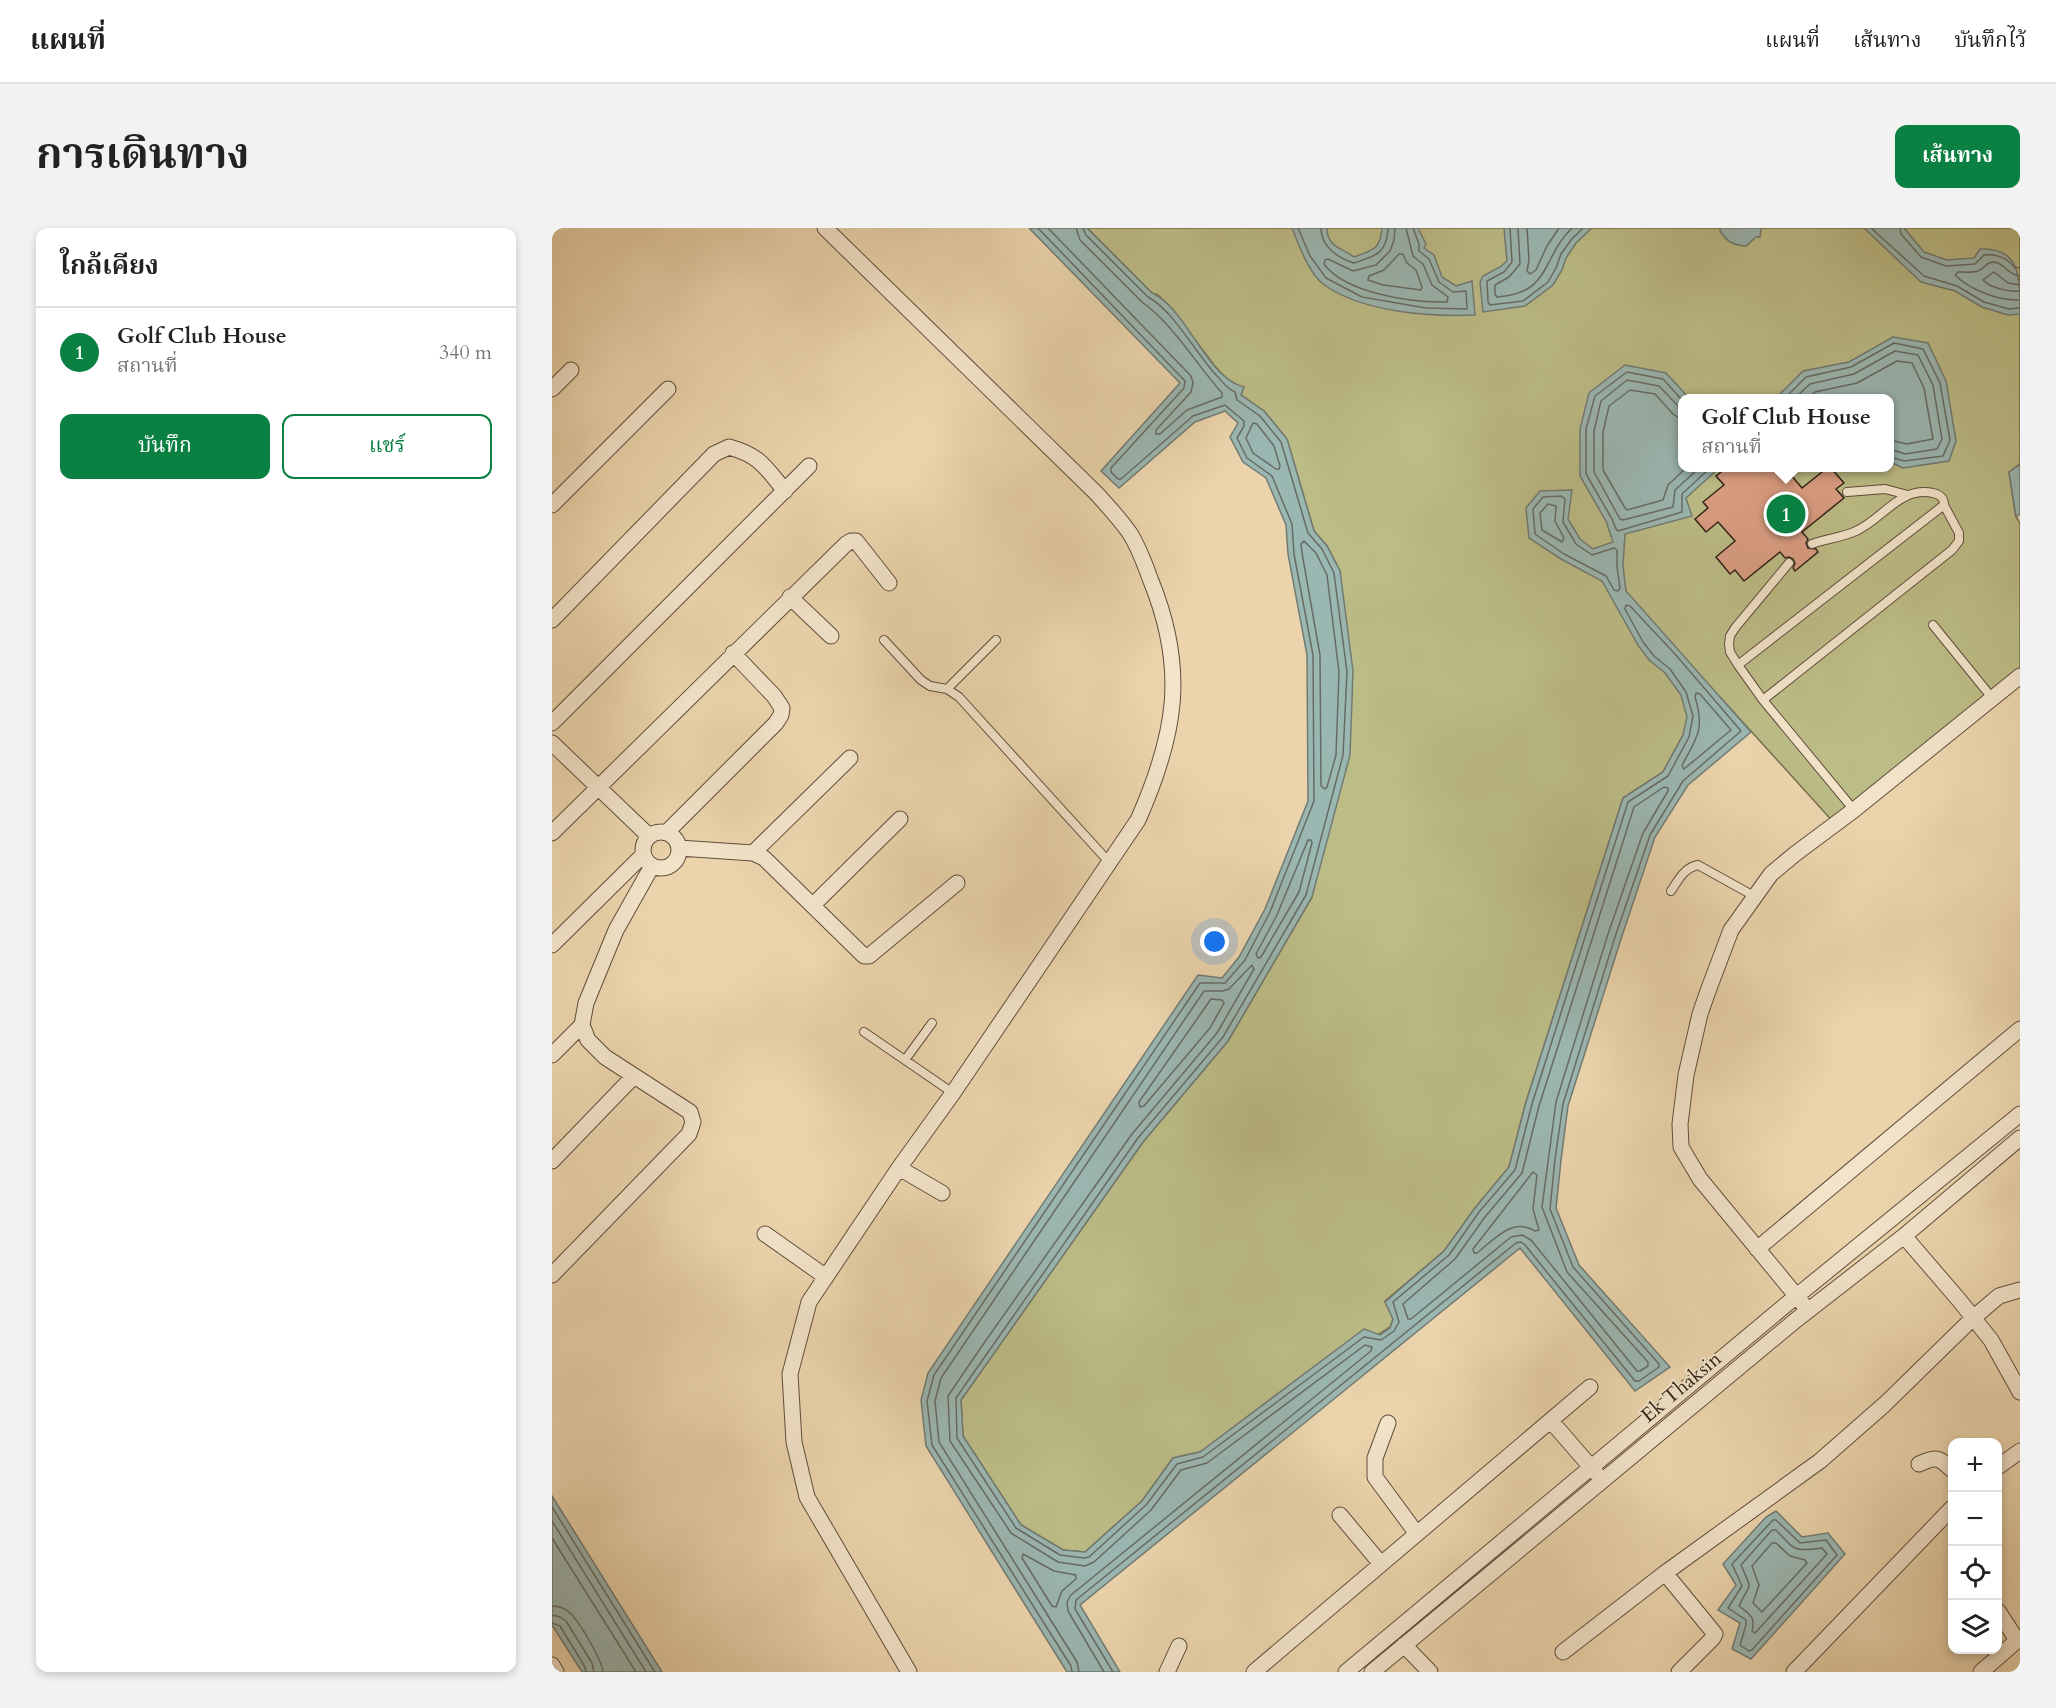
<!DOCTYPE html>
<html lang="th">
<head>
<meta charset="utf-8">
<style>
	:root { --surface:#fff; --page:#f2f2f2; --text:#222; --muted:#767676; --line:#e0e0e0; --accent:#0b8043 }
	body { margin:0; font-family:Cardo,"Noto Serif Thai",serif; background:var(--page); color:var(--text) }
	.controls { position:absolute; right:18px; bottom:18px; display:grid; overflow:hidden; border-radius:12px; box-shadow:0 3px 9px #0003 }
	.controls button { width:54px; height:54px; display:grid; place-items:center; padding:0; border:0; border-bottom:2px solid var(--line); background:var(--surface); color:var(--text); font:30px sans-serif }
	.you { position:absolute; left:663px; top:714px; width:21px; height:21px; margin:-15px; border:4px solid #fff; border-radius:50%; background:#1a73e8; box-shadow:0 0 0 9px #1a73e833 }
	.badge { display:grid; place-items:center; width:39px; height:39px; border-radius:50%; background:var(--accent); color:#fff; font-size:20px; font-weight:700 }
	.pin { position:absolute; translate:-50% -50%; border:3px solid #fff; box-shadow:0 2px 6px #0006 }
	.popup { position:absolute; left:1126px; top:166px; width:216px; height:78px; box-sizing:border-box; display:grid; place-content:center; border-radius:12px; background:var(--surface); filter:drop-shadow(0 2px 4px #0005); font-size:20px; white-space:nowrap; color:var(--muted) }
	.popup b { font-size:22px; color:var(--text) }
	.popup::after { content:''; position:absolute; left:50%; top:100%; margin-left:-12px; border:12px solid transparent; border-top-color:var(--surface) }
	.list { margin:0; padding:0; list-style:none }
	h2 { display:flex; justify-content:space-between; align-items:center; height:78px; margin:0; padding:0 24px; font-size:26px }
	h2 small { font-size:20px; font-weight:400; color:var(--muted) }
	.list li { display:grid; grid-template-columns:39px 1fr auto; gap:18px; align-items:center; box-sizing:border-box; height:90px; padding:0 24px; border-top:2px solid var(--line) }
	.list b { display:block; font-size:22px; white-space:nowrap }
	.list p { margin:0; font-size:20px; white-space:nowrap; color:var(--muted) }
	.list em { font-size:20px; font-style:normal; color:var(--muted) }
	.actions { display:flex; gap:12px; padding:18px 24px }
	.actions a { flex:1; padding:14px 0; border:2px solid var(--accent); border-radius:12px; text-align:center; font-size:21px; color:var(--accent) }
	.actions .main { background:var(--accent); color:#fff }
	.icon { flex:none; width:33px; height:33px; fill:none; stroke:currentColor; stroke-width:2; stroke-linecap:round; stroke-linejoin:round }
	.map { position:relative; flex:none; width:1468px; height:1444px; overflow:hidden; border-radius:12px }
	header { display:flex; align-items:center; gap:36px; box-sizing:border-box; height:84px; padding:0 30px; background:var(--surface); border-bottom:2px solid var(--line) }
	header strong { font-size:28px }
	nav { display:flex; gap:33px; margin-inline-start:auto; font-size:21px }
	.intro { display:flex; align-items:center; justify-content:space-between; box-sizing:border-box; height:144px; padding:0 36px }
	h1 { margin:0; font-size:42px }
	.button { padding:15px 27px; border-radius:12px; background:var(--accent); color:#fff; font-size:21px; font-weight:700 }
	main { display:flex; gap:36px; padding:0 36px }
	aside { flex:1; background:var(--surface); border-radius:12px; box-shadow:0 3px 9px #0003 }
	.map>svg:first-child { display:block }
	.green { fill:#bcbc86; stroke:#766f4f; stroke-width:1.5; fill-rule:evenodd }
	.water { fill:#9bb7b2; stroke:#717b74; stroke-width:1.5 }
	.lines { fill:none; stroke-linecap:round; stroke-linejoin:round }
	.shore { stroke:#666c65; stroke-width:1.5 }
	.building { fill:#da9d82; stroke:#312218; stroke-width:1.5 }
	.service-casing { stroke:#604e3d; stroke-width:10 }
	.minor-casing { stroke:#604e3d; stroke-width:17 }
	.service { stroke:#f2e3c9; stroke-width:8 }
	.minor { stroke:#f2e3c9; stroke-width:15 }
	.labels { text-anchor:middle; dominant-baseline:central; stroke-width:4.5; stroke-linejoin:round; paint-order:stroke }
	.street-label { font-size:20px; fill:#312218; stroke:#f2e3c9 }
</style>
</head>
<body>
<header>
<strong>แผนที่</strong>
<nav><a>แผนที่</a><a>เส้นทาง</a><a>บันทึกไว้</a></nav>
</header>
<div class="intro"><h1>การเดินทาง</h1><a class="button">เส้นทาง</a></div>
<main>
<aside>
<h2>ใกล้เคียง<small></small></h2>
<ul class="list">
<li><span class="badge">1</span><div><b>Golf Club House</b><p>สถานที่</p></div><em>340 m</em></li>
</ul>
<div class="actions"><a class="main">บันทึก</a><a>แชร์</a></div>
</aside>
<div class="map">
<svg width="1468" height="1444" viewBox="0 0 1468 1444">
	<rect width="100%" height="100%" fill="#ebd4ac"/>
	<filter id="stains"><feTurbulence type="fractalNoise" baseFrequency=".00333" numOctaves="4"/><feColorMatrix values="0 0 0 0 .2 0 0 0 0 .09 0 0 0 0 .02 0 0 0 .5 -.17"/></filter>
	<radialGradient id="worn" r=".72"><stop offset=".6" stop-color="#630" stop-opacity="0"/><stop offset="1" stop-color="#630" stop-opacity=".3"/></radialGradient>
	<path class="green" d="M535 0H1468V236L1457 244 1464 289 1468 295V449L1284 597 1169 470 1131 507 1111 544 1071 570 974 874 957 939 923 980 892 1023 833 1073 841 1091 838 1099 648 1224 621 1230 590 1273 533 1324 511 1322 469 1297 411 1208 409 1172 591 914 676 813 760 669 789 359 788 343 775 318 762 303 735 211 712 183 689 167 662 137 619 80 606 67 600 65ZM1130 170H1338V240H1130Z"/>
	<path class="water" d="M477 0H535L600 65C633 78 655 151 692 159L689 167 712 183 735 211 762 303 775 318 788 343 801 443 798 527 760 669 676 813 591 914 409 1172 411 1208 469 1297 511 1322 533 1324 590 1273 621 1230 648 1224 812 1101 828 1107 838 1100 841 1091 833 1074 892 1023 923 980 957 939 974 874 1071 570 1111 544 1131 507 1135 489 1129 467 1113 445 1097 432 1086 417 1050 353 1009 331 977 310 974 280 988 263 1020 262 1016 291 1028 311 1041 321 1061 314 1054 293 1028 248V201L1037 165 1073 137 1114 145 1137 170H1130V240H1167L1134 270 1140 288 1073 306 1071 338 1074 363 1199 504 1136 557 1103 609 1069 711 1016 878 1009 932 1004 980 1027 1037 1118 1139 1083 1163 968 1020 528 1377 568 1444H515L374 1218 369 1172 376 1145 646 747 670 750 687 729 713 681 756 573 755 427 736 326 734 297 714 250 691 234 678 209 686 195 673 183 643 194 567 260 549 243 628 155Z
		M740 0H775C775 19 790 20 802 29 820 22 828 23 830 0H866L874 16 872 20 882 27 890 49 904 58 920 53 923 87C877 89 809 84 771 56 756 44 747 17 740 0Z
		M952 0H1040L1024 15 1014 30 1010 42 1001 57 973 78 931 84 928 54 931 48 948 39 955 33Z
		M1168 0H1209L1208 9H1204L1194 18C1181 17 1175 14 1168 3Z
		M1312 0H1352L1372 24 1395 32 1422 30 1428 21C1468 19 1468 48 1468 86L1456 87 1430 79 1403 63 1369 54Z
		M1341 109 1376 115 1394 153 1404 213 1397 233 1351 240 1338 234V170H1224L1251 143 1297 134Z
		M1468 236V286L1464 289 1457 244Z
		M0 1268 110 1444H30L0 1397Z
		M1224 1283 1250 1309 1276 1305 1293 1326 1199 1431 1180 1421 1188 1395 1166 1382 1184 1357 1171 1336 1214 1289Z"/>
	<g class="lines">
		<path class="shore" d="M486 0 633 153 632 160 559 240V244L566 251H569L641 188 673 177 692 193V198L685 210 695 230 720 248 740 296 742 326 761 427 762 573 718 684 693 732 673 755H648L382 1147 375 1173 380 1217 519 1438 520 1444
			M496 0 639 148 641 155 639 164 604 202V206H608L635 182 670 169V165C644 136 622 97 590 74L528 12 524 0
			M531 0 534 7 596 69C622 83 644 126 665 148 671 154 675 161 683 164L685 172 708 188 729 214 756 305 770 321 782 345 795 444 791 527 754 667 671 809 586 910 404 1170 405 1210 464 1300 508 1327 532 1330 537 1329 594 1277 625 1236 651 1229 812 1109 829 1112 842 1103 847 1094 841 1074 897 1027 927 984 963 942 980 876 1076 574 1116 548 1137 509 1141 488 1134 464 1118 441 1102 428 1091 414 1073 381 1074 377 1078 378 1123 426 1189 503 1131 553 1098 607 1063 709 1011 876 1003 931 998 981 1021 1039 1107 1136V1139L1087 1153H1083L973 1017 969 1014 964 1015 524 1372 523 1381 561 1444
			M746 0 758 28 774 50 810 69 874 80 915 81 914 63 901 64 887 54 877 31 867 23V16L861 0
			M769 0C769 19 786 30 802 35 823 28 835 26 836 0
			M843 0 842 12 838 23 824 37 801 43 776 31 773 32 772 36C793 65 860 75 895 74L896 69 880 57 871 36 861 28 854 0
			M958 0 960 34 952 44 935 53 936 74 938 77 971 73 996 54 1004 40 1009 26 1019 12 1031 0
			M966 0 968 36 957 49 943 57V66L945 69C1000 65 989 30 1020 0
			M975 0 977 32 975 43 978 46 984 42 995 18 1007 0
			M1319 0 1372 48 1405 58 1432 74 1457 81 1468 80
			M1348 0 1349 6 1369 29 1394 38 1423 36 1432 27C1445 26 1454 29 1462 39L1468 40
			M847 26H851L855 35 864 42 870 59 869 62 831 57 816 52 817 48 832 42Z
			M1468 48C1456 47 1454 37 1443 34 1434 33 1433 41 1426 43 1420 45 1412 44 1406 44L1403 47C1418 62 1447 73 1468 72
			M1468 57 1456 55 1442 44 1431 52C1438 60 1457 64 1468 63
			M1233 170 1254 149 1299 139 1342 115 1371 121 1388 155 1398 212 1391 228 1352 233 1338 229
			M1243 170 1258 156 1302 146 1343 123 1366 127 1381 157 1390 211 1385 221 1353 226 1338 221
			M1256 170 1263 164 1305 155 1345 133 1360 135 1372 160 1381 211 1355 216 1338 212
			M1130 172 1111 151 1075 144 1043 168 1034 201V246L1060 291 1064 301 1066 303 1130 284V266L1158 240
			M1130 182 1107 158 1075 152 1049 173 1042 203V244L1068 291 1071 292 1121 279 1123 262 1147 240
			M1130 192 1121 186 1103 166 1078 162 1057 178 1051 204V242L1073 280 1075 282 1111 272 1116 257 1134 240
			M701 195 705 196 722 218 728 238 727 241H724L701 225 694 210Z
			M1009 268 1013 271 1011 294 1024 316 1040 327 1062 320 1065 322V339L1068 360 1066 363 1062 362 1054 348 1012 326 983 306 981 281 991 269Z
			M996 276 1004 278 1003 293 1012 310 1010 314 990 302 988 285Z
			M752 313 764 325 775 347 787 444 784 527 775 559 773 561 769 558 768 427 750 325 749 316Z
			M1144 465 1148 466 1179 502 1132 541 1130 537C1145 510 1153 501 1143 469Z
			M1112 559 1116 560V563L1091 605 1056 706 1004 874 990 979 1015 1044 1096 1134V1138L1088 1143H1085L979 1012 970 1007 959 1009 859 1091H856L851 1076 903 1031 933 989 970 945 987 878 1082 579Z
			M756 612H759L760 615 747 664 709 729 706 730 704 726 725 687Z
			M659 771 670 772 672 775 658 800 592 878 588 879 587 874Z
			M981 944 985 947 981 981 987 1002 983 1003C960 989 943 1011 925 1025H922L921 1021Z
			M0 1279 103 1444
			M1221 1292H1224L1248 1315 1274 1312 1285 1327 1200 1422 1197 1423 1188 1417 1194 1397V1392L1176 1380 1190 1358 1180 1336Z
			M0 1293 94 1444
			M1220 1302H1224C1243 1322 1241 1324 1270 1320L1275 1326 1203 1405 1200 1403C1204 1388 1197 1386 1187 1378 1199 1352 1201 1365 1189 1337Z
			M0 1310 84 1444
			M1220 1315H1224L1238 1328 1253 1332 1255 1335 1210 1384 1201 1375 1207 1357 1200 1338Z
			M471 1326 502 1343 524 1347V1351L510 1363 504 1379 500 1378 470 1330Z
			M0 1378C7 1378 13 1380 18 1385 27 1393 50 1432 51 1444
			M0 1387 8 1389 14 1393 40 1435 42 1444
			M0 1395 8 1398 33 1439 34 1444
			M527 1444 525 1434 387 1214 383 1173 389 1150 652 763H670L677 761 700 737 702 741 665 805 580 906 432 1115 396 1168 398 1213 459 1305 506 1334 533 1338 542 1334 599 1282 629 1242 655 1235 813 1117 820 1119 819 1123 519 1367 515 1374 516 1383 552 1444"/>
	</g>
	<path class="building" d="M1174 240H1233L1250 260 1275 240H1279L1292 255 1284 261 1292 270 1250 304 1256 311 1254 315 1256 320 1264 321 1266 324 1243 343 1241 340 1243 335 1241 331 1237 329 1233 330 1228 324 1192 353 1183 342 1178 346 1164 329 1183 313 1166 294 1154 304 1143 291 1156 280 1151 274 1172 257 1164 248Z"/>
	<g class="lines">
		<g class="service-casing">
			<path id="service" d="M1295 264 1333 261 1356 267
				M1237 335 1183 400 1178 408 1177 416 1178 424 1186 437 1211 472 1302 582
				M1381 397 1441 471
				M332 412 369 452 378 458 395 461 407 469 557 634
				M1186 437 1392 277C1392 270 1389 267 1381 265 1348 258 1331 291 1304 303 1291 309 1274 311 1260 316
				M395 461 444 412
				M1211 472 1400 322 1407 313V305L1392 277
				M1119 663C1127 651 1132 640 1146 637L1202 668
				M312 804 401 865
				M353 832 380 795"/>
		</g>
		<g class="minor-casing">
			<path id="minor" d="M273 0 544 265C555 277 567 290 577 304 587 319 593 337 599 353 635 442 624 506 586 592L401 865 347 940 257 1074 238 1146 242 1214 255 1269 357 1444
				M0 161 19 142
				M0 277 116 161
				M238 369 279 408
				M0 392 162 226 177 219C209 228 213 239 233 263
				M0 495 257 238
				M0 515 97 608
				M91 622a18 18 0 1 1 36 0a18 18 0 1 1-36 0Z
				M115 604 224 495 229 487 230 480 222 468 181 425
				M0 605 294 316 299 313H304L337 355
				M127 620 201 625 212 630 312 728H317L405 655
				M201 625 298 530
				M261 677 348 591
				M0 717 91 627
				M0 827 30 797
				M0 933 82 848
				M347 940 390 965
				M213 1006 274 1049
				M1352 1008 1407 1072 1439 1112 1468 1164
				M1205 1021 1468 801
				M0 1047 137 906 141 894 138 884 53 829 36 812 30 797 34 775 64 702 100 638
				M1251 1076 1148 951 1129 919 1128 896 1134 847 1148 786 1156 763 1179 702 1219 646 1243 626 1302 582 1468 448
				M999 1193 1044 1245
				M836 1195 823 1230V1249L865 1306
				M1367 1236C1384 1228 1387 1229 1400 1242
				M1446 1239 1468 1223
				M788 1287 829 1336
				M1113 1345 1163 1406 1161 1410 1127 1444
				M1446 1383 1465 1412
				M852 1417 878 1444
				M1011 1424 1113 1345 1268 1233 1333 1176 1421 1090 1447 1068 1468 1062
				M0 1437 4 1444
				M615 1444 627 1418
				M702 1444 1038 1159
				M794 1444 1230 1080 1468 886
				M820 1444 1244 1092 1352 1008 1468 910
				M1242 1444 1400 1280
				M1429 1444 1468 1410"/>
		</g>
		<use href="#service" class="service"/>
		<use href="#minor" class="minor"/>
	</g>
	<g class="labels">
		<g class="street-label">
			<text transform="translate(1129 1159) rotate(-40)">Ek Thaksin</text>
		</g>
	</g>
	<rect width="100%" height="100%" filter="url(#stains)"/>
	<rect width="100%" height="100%" fill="url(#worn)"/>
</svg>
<div class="controls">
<button>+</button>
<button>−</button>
<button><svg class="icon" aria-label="locate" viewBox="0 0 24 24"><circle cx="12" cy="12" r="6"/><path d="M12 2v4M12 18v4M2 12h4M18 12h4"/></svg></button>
<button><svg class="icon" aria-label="layers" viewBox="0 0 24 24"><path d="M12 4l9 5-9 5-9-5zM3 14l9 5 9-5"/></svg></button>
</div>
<div class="you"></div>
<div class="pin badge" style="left:1234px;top:286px">1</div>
<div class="popup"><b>Golf Club House</b>สถานที่</div>
</div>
</main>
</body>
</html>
